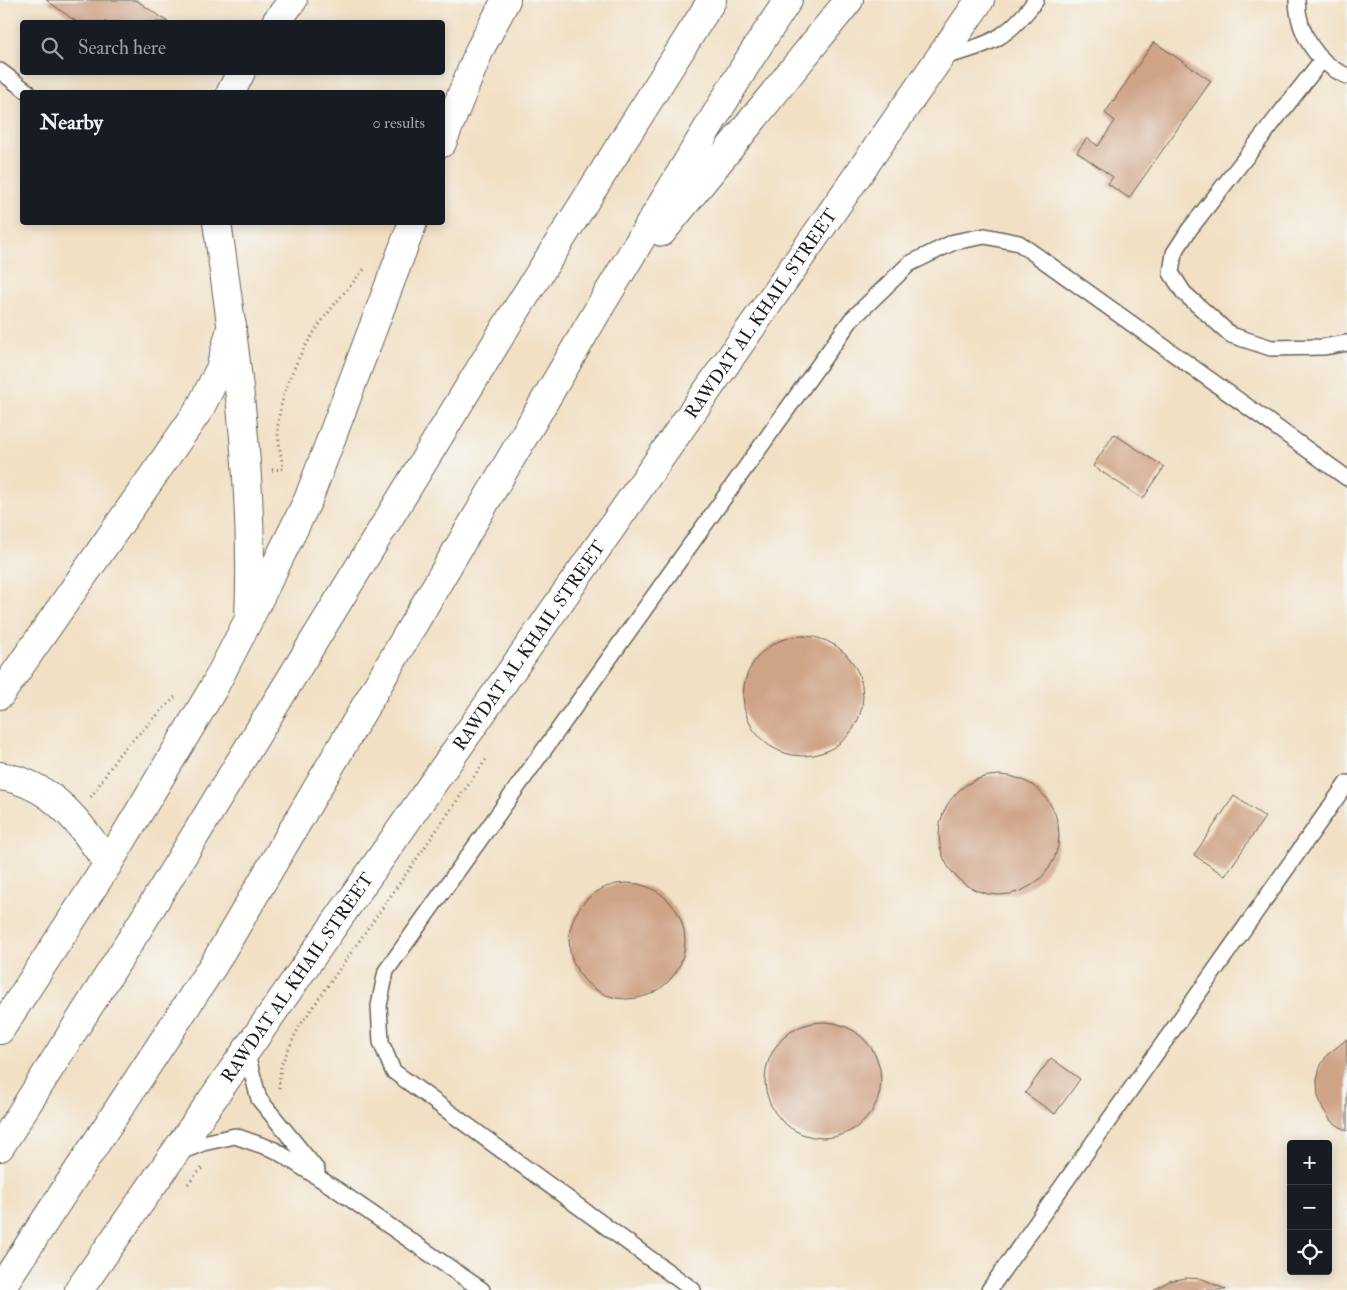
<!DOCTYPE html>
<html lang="en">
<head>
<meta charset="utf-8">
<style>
	:root { --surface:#171b24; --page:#242831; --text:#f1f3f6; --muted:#9ea1a6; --line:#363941 }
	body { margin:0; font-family:"IM FELL Double Pica",serif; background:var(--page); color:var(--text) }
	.controls { position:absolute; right:15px; bottom:15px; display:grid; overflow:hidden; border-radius:5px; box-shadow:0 2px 12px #0003 }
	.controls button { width:45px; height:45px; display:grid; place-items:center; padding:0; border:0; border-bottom:1px solid var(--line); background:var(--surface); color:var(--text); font:25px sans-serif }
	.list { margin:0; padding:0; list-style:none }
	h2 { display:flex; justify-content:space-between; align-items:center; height:65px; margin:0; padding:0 20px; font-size:21px }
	h2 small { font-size:16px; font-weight:400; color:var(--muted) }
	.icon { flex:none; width:28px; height:28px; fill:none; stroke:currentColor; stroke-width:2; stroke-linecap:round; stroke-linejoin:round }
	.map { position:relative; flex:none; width:1347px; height:1290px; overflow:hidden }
	.search { position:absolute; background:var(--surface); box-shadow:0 2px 12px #0003; left:20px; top:20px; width:425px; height:55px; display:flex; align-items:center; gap:12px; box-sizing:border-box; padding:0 18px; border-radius:5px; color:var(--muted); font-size:19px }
	.panel { position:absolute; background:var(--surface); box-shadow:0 2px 12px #0003; left:20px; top:90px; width:425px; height:135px; border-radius:5px }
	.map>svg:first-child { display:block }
	.building { fill:#cfa386 }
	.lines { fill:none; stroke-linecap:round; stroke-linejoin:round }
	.service-casing { stroke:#676157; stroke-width:18 }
	.minor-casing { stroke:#676157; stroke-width:30 }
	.tertiary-casing { stroke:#676157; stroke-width:30 }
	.trunk-casing { stroke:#676157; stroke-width:30 }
	.path { stroke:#676157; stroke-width:3; stroke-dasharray:1 4; stroke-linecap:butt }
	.service { stroke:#fff; stroke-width:15 }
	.minor { stroke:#fff; stroke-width:28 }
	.tertiary { stroke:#fff; stroke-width:28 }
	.trunk { stroke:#fff; stroke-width:28 }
	.labels { text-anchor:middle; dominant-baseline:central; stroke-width:4.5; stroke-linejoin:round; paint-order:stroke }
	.street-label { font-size:18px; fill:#1c1c1c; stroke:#f6f6f2 }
</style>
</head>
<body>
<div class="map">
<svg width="1347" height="1290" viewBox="0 0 1347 1290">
	<rect width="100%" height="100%" fill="#f6f6f2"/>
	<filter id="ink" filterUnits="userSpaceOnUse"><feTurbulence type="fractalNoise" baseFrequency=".02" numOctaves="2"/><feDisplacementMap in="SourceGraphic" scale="10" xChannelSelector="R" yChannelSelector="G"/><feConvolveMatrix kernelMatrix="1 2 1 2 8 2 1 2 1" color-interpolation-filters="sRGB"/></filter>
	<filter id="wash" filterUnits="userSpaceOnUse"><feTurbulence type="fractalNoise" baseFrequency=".0096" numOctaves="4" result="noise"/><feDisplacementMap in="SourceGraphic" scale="20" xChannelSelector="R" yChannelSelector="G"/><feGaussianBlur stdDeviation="1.12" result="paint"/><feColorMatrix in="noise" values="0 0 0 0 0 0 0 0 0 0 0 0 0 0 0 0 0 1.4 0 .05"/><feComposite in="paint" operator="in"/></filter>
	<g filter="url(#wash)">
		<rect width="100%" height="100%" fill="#f1e0c4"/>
		<g id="blocks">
			<path class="building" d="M46 0H136L168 22H77Z
				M1154 42 1211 81 1129 198 1108 184 1113 177 1077 152 1087 138 1098 146 1115 121 1105 113Z
				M1114 434 1164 467 1143 499 1093 466Z
				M743 696a60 60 0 1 1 120 0a60 60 0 1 1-120 0Z
				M939 835a60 60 0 1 1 120 0a60 60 0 1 1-120 0Z
				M1234 796 1265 817 1225 876 1194 855Z
				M569 941a58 58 0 1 1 116 0a58 58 0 1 1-116 0Z
				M765 1080a58 58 0 1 1 116 0a58 58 0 1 1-116 0Z
				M1347 1039V1131L1331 1121 1323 1109 1318 1096 1317 1081 1320 1067 1327 1055Z
				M1051 1058 1080 1079 1055 1114 1025 1093Z
				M1186 1278 1203 1279 1226 1290H1154L1169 1281Z"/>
		</g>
	</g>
	<g filter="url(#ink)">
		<use href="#blocks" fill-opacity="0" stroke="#676157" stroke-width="1"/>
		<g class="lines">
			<g class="service-casing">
				<path id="service" d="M1297 0C1298 33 1316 63 1347 76
					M940 58C988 44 1005 42 1036 0
					M1322 60 1189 230 1174 253 1171 273 1184 293 1231 335 1271 348 1323 347 1347 343
					M0 71 28 92
					M246 1051 259 1099 317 1170
					M178 1153 203 1143 235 1136 275 1150 336 1189 482 1290
					M693 1290 393 1071 381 1042 379 1006 386 971 851 320 909 264 954 242 985 236 1019 243 1347 478
					M989 1290 1347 783"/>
			</g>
			<g class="minor-casing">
				<g id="minor">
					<path d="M276 22 293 0"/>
					<path d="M231 92 241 72"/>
					<path d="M217 222C236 354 255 486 249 619"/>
					<path d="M0 695 199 410 220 369 232 325"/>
					<path d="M0 776C53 784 80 823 108 864"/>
					<path id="s1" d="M79 1290 980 0"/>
				</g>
			</g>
			<g class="tertiary-casing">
				<path id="tertiary" d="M442 143 480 49 506 0
					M0 1030 108 864 213 689 249 619 308 500 413 222"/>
			</g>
			<g class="trunk-casing">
				<path id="trunk" d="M662 232 849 0
					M0 1147 144 919 510 320 712 0
					M0 1289 214 964 598 310 750 58 788 0"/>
			</g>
			<path class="path" d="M272 470 283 469C281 454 277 437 278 423 287 358 325 315 366 267
				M91 797 120 753 175 697
				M279 1088 281 1065 299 1027 487 758
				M188 1184 204 1166"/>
			<use href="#service" class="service"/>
			<use href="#minor" class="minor"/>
			<use href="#tertiary" class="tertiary"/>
			<use href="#trunk" class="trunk"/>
		</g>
	</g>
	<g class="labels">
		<g class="street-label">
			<text stroke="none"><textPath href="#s1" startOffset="1191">RAWDAT AL KHAIL STREET</textPath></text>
			<text stroke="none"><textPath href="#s1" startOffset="786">RAWDAT AL KHAIL STREET</textPath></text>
			<text stroke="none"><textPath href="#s1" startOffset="381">RAWDAT AL KHAIL STREET</textPath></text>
		</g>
	</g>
</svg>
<div class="controls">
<button>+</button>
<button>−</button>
<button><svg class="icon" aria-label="locate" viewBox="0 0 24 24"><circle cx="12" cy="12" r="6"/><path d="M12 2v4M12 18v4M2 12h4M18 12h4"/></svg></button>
</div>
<div class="search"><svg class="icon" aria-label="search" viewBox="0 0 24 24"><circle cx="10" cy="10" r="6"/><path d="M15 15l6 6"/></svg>Search here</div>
<section class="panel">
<h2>Nearby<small>0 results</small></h2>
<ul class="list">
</ul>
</section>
</div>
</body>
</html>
